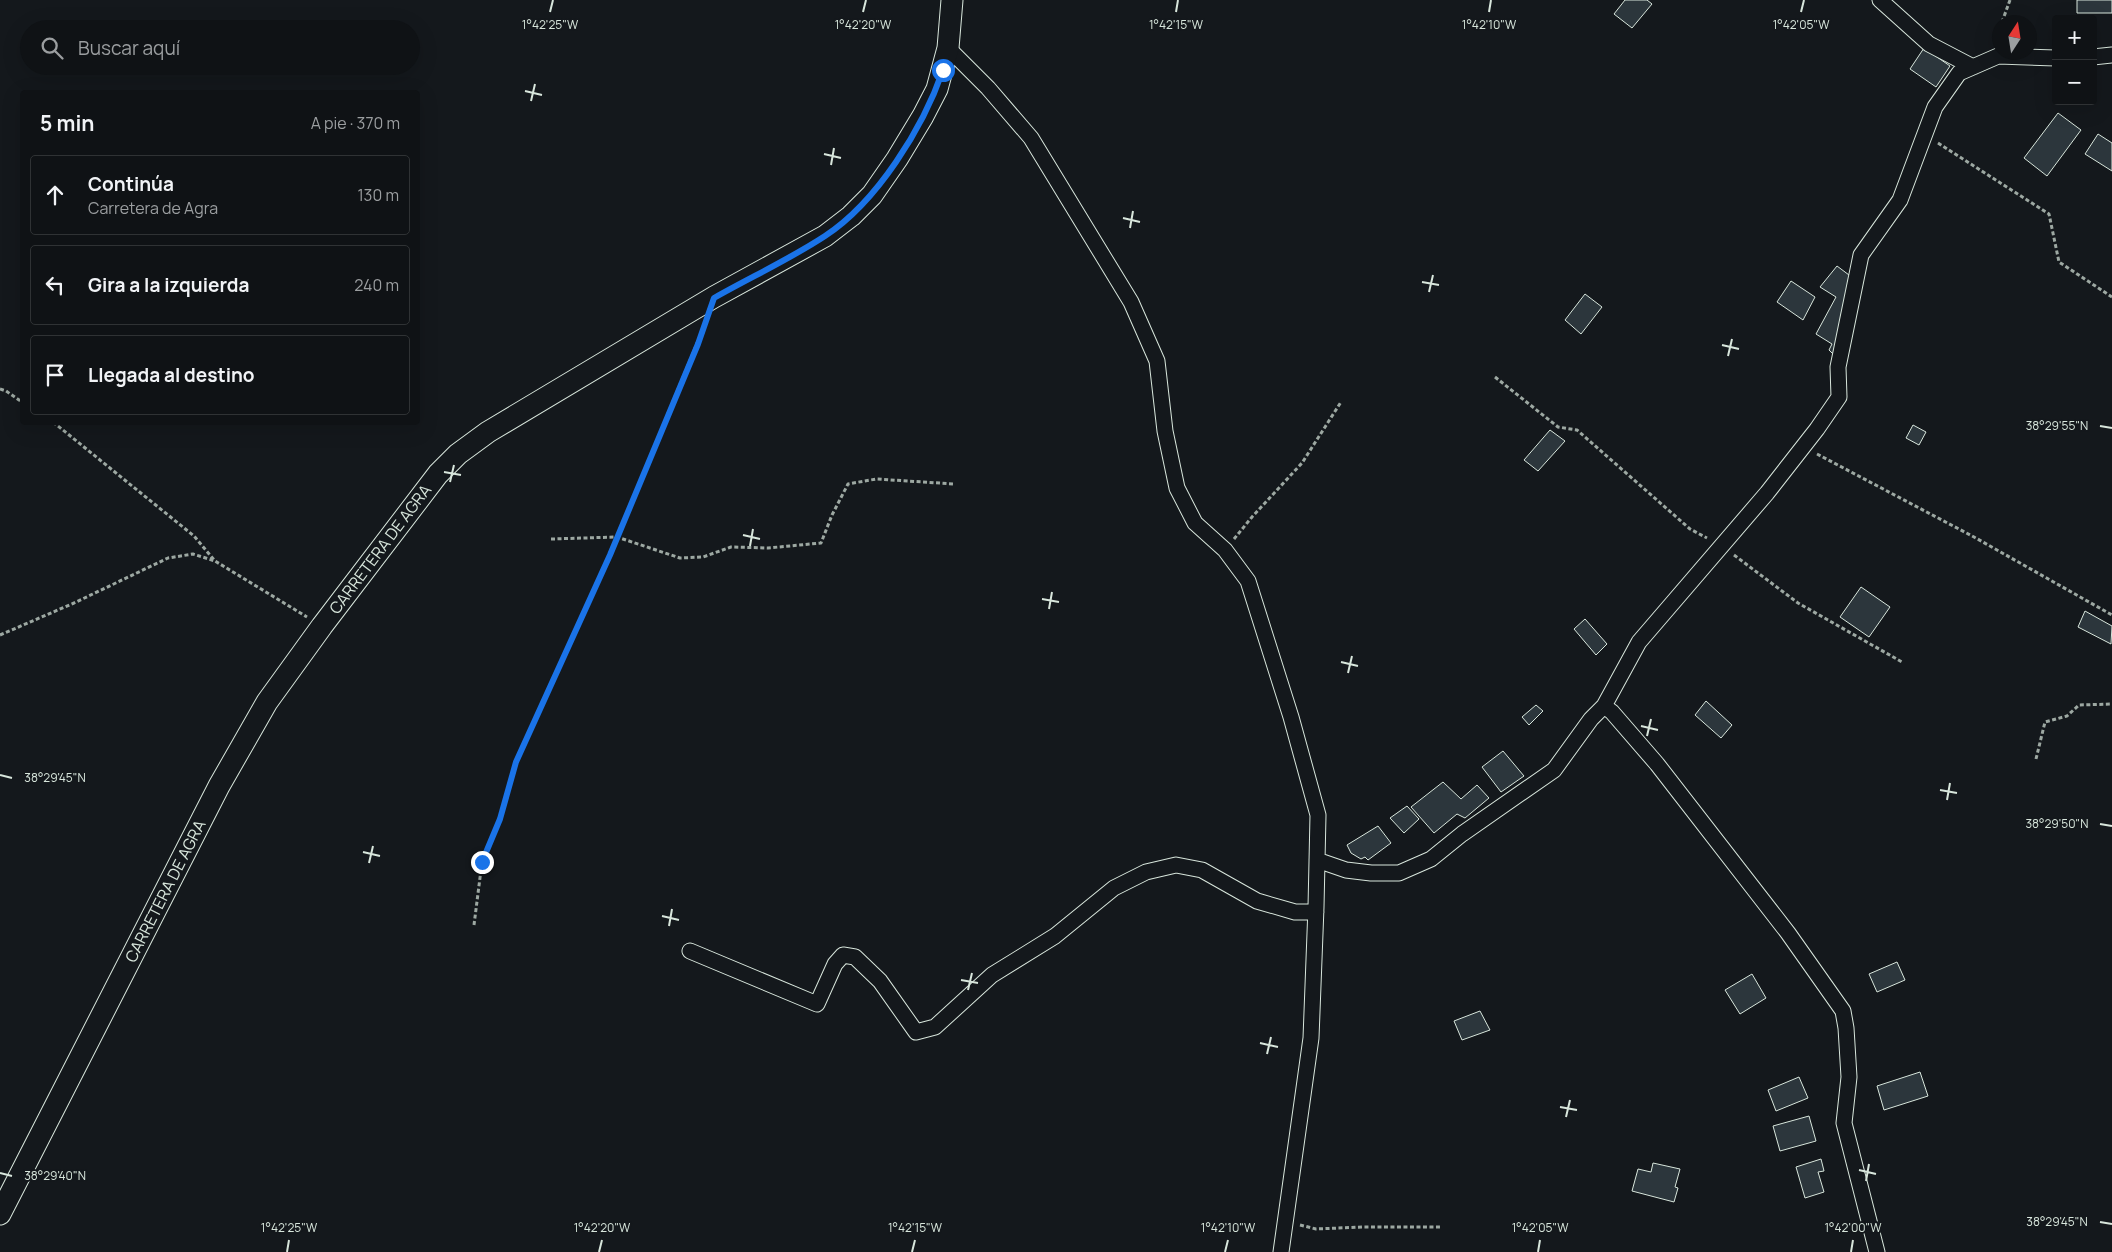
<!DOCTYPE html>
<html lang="es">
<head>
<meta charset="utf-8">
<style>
	:root { --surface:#0f1215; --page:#181b1e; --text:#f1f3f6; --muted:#9b9ea0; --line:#2f3234 }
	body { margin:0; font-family:Manrope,sans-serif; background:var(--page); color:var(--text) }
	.controls { position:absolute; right:15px; top:15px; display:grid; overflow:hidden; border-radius:5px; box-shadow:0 5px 20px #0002 }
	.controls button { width:45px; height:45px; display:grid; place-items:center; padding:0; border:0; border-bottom:1px solid var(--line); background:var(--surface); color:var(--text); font:25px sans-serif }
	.compass { position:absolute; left:1992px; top:15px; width:45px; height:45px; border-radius:50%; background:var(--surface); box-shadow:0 5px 20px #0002; rotate:12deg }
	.stop { position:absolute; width:15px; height:15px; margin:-11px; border:4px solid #1a73e8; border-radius:50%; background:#fff }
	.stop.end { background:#1a73e8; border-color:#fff; box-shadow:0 1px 5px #0008 }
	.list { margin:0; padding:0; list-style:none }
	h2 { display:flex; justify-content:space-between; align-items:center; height:65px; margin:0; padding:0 20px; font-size:21px }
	h2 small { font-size:16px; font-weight:400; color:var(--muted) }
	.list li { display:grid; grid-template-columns:32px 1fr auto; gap:15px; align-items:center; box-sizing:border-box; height:80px; margin:0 10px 10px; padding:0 10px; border:1px solid var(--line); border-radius:5px }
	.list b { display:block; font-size:19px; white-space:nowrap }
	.list p { margin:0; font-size:16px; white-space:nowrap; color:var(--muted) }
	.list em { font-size:16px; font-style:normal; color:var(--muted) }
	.icon { flex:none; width:28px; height:28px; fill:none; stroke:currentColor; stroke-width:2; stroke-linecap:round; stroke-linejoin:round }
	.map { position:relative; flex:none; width:2112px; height:1252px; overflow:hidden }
	.search { position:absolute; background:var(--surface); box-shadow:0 5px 20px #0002; left:20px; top:20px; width:400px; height:55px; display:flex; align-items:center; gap:12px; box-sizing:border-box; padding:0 18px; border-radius:28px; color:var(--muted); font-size:19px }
	.panel { position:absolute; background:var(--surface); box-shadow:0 5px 20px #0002; left:20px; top:90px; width:400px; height:335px; border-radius:5px }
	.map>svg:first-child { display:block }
	.building { fill:#2c363c; stroke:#d8e6dc }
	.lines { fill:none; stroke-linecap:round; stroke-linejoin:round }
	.street-casing { stroke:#d8e6dc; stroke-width:17 }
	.secondary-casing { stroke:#d8e6dc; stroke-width:23 }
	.path { stroke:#9da8a2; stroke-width:3; stroke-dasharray:4 2.5; stroke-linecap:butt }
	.street { stroke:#14181c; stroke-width:15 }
	.secondary { stroke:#14181c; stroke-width:21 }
	.route { stroke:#1a73e8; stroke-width:6 }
	.ticks { fill:none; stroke:#d8e6dc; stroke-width:2 }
	.labels { text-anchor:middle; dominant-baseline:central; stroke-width:4; stroke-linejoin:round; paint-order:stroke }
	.street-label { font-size:16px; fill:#d8e6dc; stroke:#14181c }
	.ticks-label { font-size:12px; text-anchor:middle; fill:#d8e6dc; stroke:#14181c; stroke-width:4; stroke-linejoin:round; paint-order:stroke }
</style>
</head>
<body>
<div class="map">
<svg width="2112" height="1252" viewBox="0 0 2112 1252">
	<rect width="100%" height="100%" fill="#14181c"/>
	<path class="building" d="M1625 0H1647L1652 4 1632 28 1614 14Z
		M2077 0H2112V13H2077Z
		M1924 48 1950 66 1936 87 1910 69Z
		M2058 113 2081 130 2047 176 2024 158Z
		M2098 134 2112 143V171L2085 154Z
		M1837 266 1853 278 1833 354 1829 350 1832 344 1816 334 1836 297 1820 287Z
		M1791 281 1815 297 1803 320 1777 302Z
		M1585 294 1602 307 1581 334 1565 320Z
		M1913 425 1926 432 1919 445 1906 438Z
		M1550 430 1565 441 1538 471 1524 460Z
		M1861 587 1890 607 1869 637 1840 617Z
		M2085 611 2112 626 2111 644 2078 627Z
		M1585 619 1607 644 1596 655 1574 629Z
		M1706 701 1732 725 1721 738 1695 715Z
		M1536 705 1543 711 1529 725 1522 717Z
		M1503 751 1524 776 1501 792 1482 767Z
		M1443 782 1461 799 1477 785 1489 798 1465 818 1457 814 1434 833 1411 807Z
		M1407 806 1419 819 1404 833 1390 818Z
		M1378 826 1391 843 1368 860 1365 857 1361 859 1351 853 1347 845Z
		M1897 962 1905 980 1877 992 1869 974Z
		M1752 974 1766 998 1740 1014 1725 990Z
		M1480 1011 1490 1030 1462 1040 1454 1021Z
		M1920 1072 1928 1096 1884 1110 1877 1086Z
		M1799 1077 1808 1098 1776 1111 1768 1090Z
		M1809 1116 1816 1141 1780 1151 1773 1126Z
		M1821 1159 1824 1171 1818 1172 1824 1192 1805 1198 1796 1167Z
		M1653 1163 1680 1169 1675 1187 1678 1188 1674 1202 1632 1191 1638 1169 1651 1172Z"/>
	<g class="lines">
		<g class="street-casing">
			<path id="street" d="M1880 0 1929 44 1973 67
				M948 48 988 88 1031 138 1131 302 1157 361 1165 431 1177 488 1195 523 1225 550 1248 581 1291 717 1318 815 1316 907 1311 1038 1281 1252
				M2093 57 2112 55
				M1604 706 1612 712 1657 764 1788 933 1843 1011 1846 1028 1849 1077 1844 1123 1877 1252
				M1317 860 1346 870 1371 873H1399L1431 859 1462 834 1554 770 1591 719 1604 706 1639 642 1767 493 1817 429 1839 397 1838 367 1861 255 1900 200 1935 107 1959 73 1998 56 2056 58
				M690 951 817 1004 835 964 843 955 855 957 880 981 916 1032 935 1027 992 975 1055 936 1114 888 1146 872 1176 865 1202 870 1257 901 1295 912H1316"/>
		</g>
		<g class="secondary-casing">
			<path id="secondary" d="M0 1214 219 786 267 702 322 626 438 474 458 454 488 432 714 297 825 236 851 216 872 195 897 159 923 116 937 89 948 48 952 0"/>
		</g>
		<path class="path" d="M2002 22 2010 0
			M1995 42 2000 31
			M1938 143 2049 214 2059 262 2112 297
			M1495 377 1558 427 1577 430 1690 529 1707 538
			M0 389 6 391 22 402
			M53 422 194 536 215 561 307 617
			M1817 454 1974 537 2112 615
			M551 539 617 537 680 558 703 557 731 547 768 548 821 543 832 515 848 484 876 479 954 484
			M1234 539 1252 517 1302 463 1341 402
			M1734 555 1798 603 1902 662
			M0 635 74 603 168 558 193 554 215 561
			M2036 759 2045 722 2067 716 2079 705 2112 704
			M474 925 482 862 500 819 516 762 610 555 705 324
			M1300 1225 1316 1229 1362 1227H1441"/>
		<use href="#street" class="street"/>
		<use href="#secondary" class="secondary"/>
	</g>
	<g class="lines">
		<path class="route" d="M482 862 500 819 516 762 610 555 698 344 714 298C751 277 790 259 825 236 877 202 923 128 943 70"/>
	</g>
	<path class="ticks" d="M550 12 553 0M863 12 866 0M1176 12 1178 0M1489 12 1491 0M1801 12 1804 0M525 91 542 95M531 101 535 84M824 154 841 158M831 165 834 148M1123 218 1140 222M1130 228 1133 211M1422 282 1439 285M1429 292 1433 275M1722 345 1739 349M1728 356 1732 339M2100 426 2112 428M444 472 461 475M450 482 454 465M743 535 760 539M750 546 753 529M1042 599 1059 602M1049 609 1052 592M1341 662 1358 666M1348 673 1352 656M1641 726 1658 730M1647 736 1651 719M0 775 12 778M1940 790 1957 793M1947 800 1950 783M2100 824 2112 826M363 852 380 856M369 863 373 846M662 916 679 920M669 926 672 909M961 980 978 983M968 990 972 973M1260 1043 1278 1047M1267 1054 1271 1037M1560 1107 1577 1110M1566 1117 1570 1100M1859 1170 1876 1174M0 1173 12 1176M1866 1181 1869 1164M2100 1222 2112 1224M287 1252 289 1240M599 1252 602 1240M912 1252 915 1240M1225 1252 1228 1240M1538 1252 1540 1240M1851 1252 1853 1240"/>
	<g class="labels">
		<g class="street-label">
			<text transform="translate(380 549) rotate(-53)">CARRETERA DE AGRA</text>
			<text transform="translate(165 891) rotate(-63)">CARRETERA DE AGRA</text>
		</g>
	</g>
	<g class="ticks-label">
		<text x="550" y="29">1°42'25"W</text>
		<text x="863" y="29">1°42'20"W</text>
		<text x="1176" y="29">1°42'15"W</text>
		<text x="1489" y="29">1°42'10"W</text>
		<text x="1801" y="29">1°42'05"W</text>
		<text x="2057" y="430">38°29'55"N</text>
		<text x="55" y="782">38°29'45"N</text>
		<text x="2057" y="828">38°29'50"N</text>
		<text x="55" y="1180">38°29'40"N</text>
		<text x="2057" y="1226">38°29'45"N</text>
		<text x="289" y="1232">1°42'25"W</text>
		<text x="602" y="1232">1°42'20"W</text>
		<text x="915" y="1232">1°42'15"W</text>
		<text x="1228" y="1232">1°42'10"W</text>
		<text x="1540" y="1232">1°42'05"W</text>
		<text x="1853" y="1232">1°42'00"W</text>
	</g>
</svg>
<div class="controls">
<button>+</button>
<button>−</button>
</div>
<svg class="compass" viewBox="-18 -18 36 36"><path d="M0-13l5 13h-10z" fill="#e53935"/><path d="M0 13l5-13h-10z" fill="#9b9ea0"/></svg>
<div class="stop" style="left:943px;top:70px"></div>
<div class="stop end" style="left:482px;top:862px"></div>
<div class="search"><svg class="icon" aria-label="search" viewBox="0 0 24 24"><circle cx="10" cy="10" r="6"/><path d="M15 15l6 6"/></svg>Buscar aquí</div>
<section class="panel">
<h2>5 min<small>A pie · 370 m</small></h2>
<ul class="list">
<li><svg class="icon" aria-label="ahead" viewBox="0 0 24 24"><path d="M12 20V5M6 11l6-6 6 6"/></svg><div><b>Continúa</b><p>Carretera de Agra</p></div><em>130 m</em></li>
<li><svg class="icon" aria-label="left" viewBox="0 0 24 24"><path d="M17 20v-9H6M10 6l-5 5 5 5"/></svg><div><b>Gira a la izquierda</b></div><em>240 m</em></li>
<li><svg class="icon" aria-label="arrive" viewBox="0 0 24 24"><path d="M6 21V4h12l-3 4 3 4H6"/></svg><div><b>Llegada al destino</b></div></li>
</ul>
</section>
</div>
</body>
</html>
